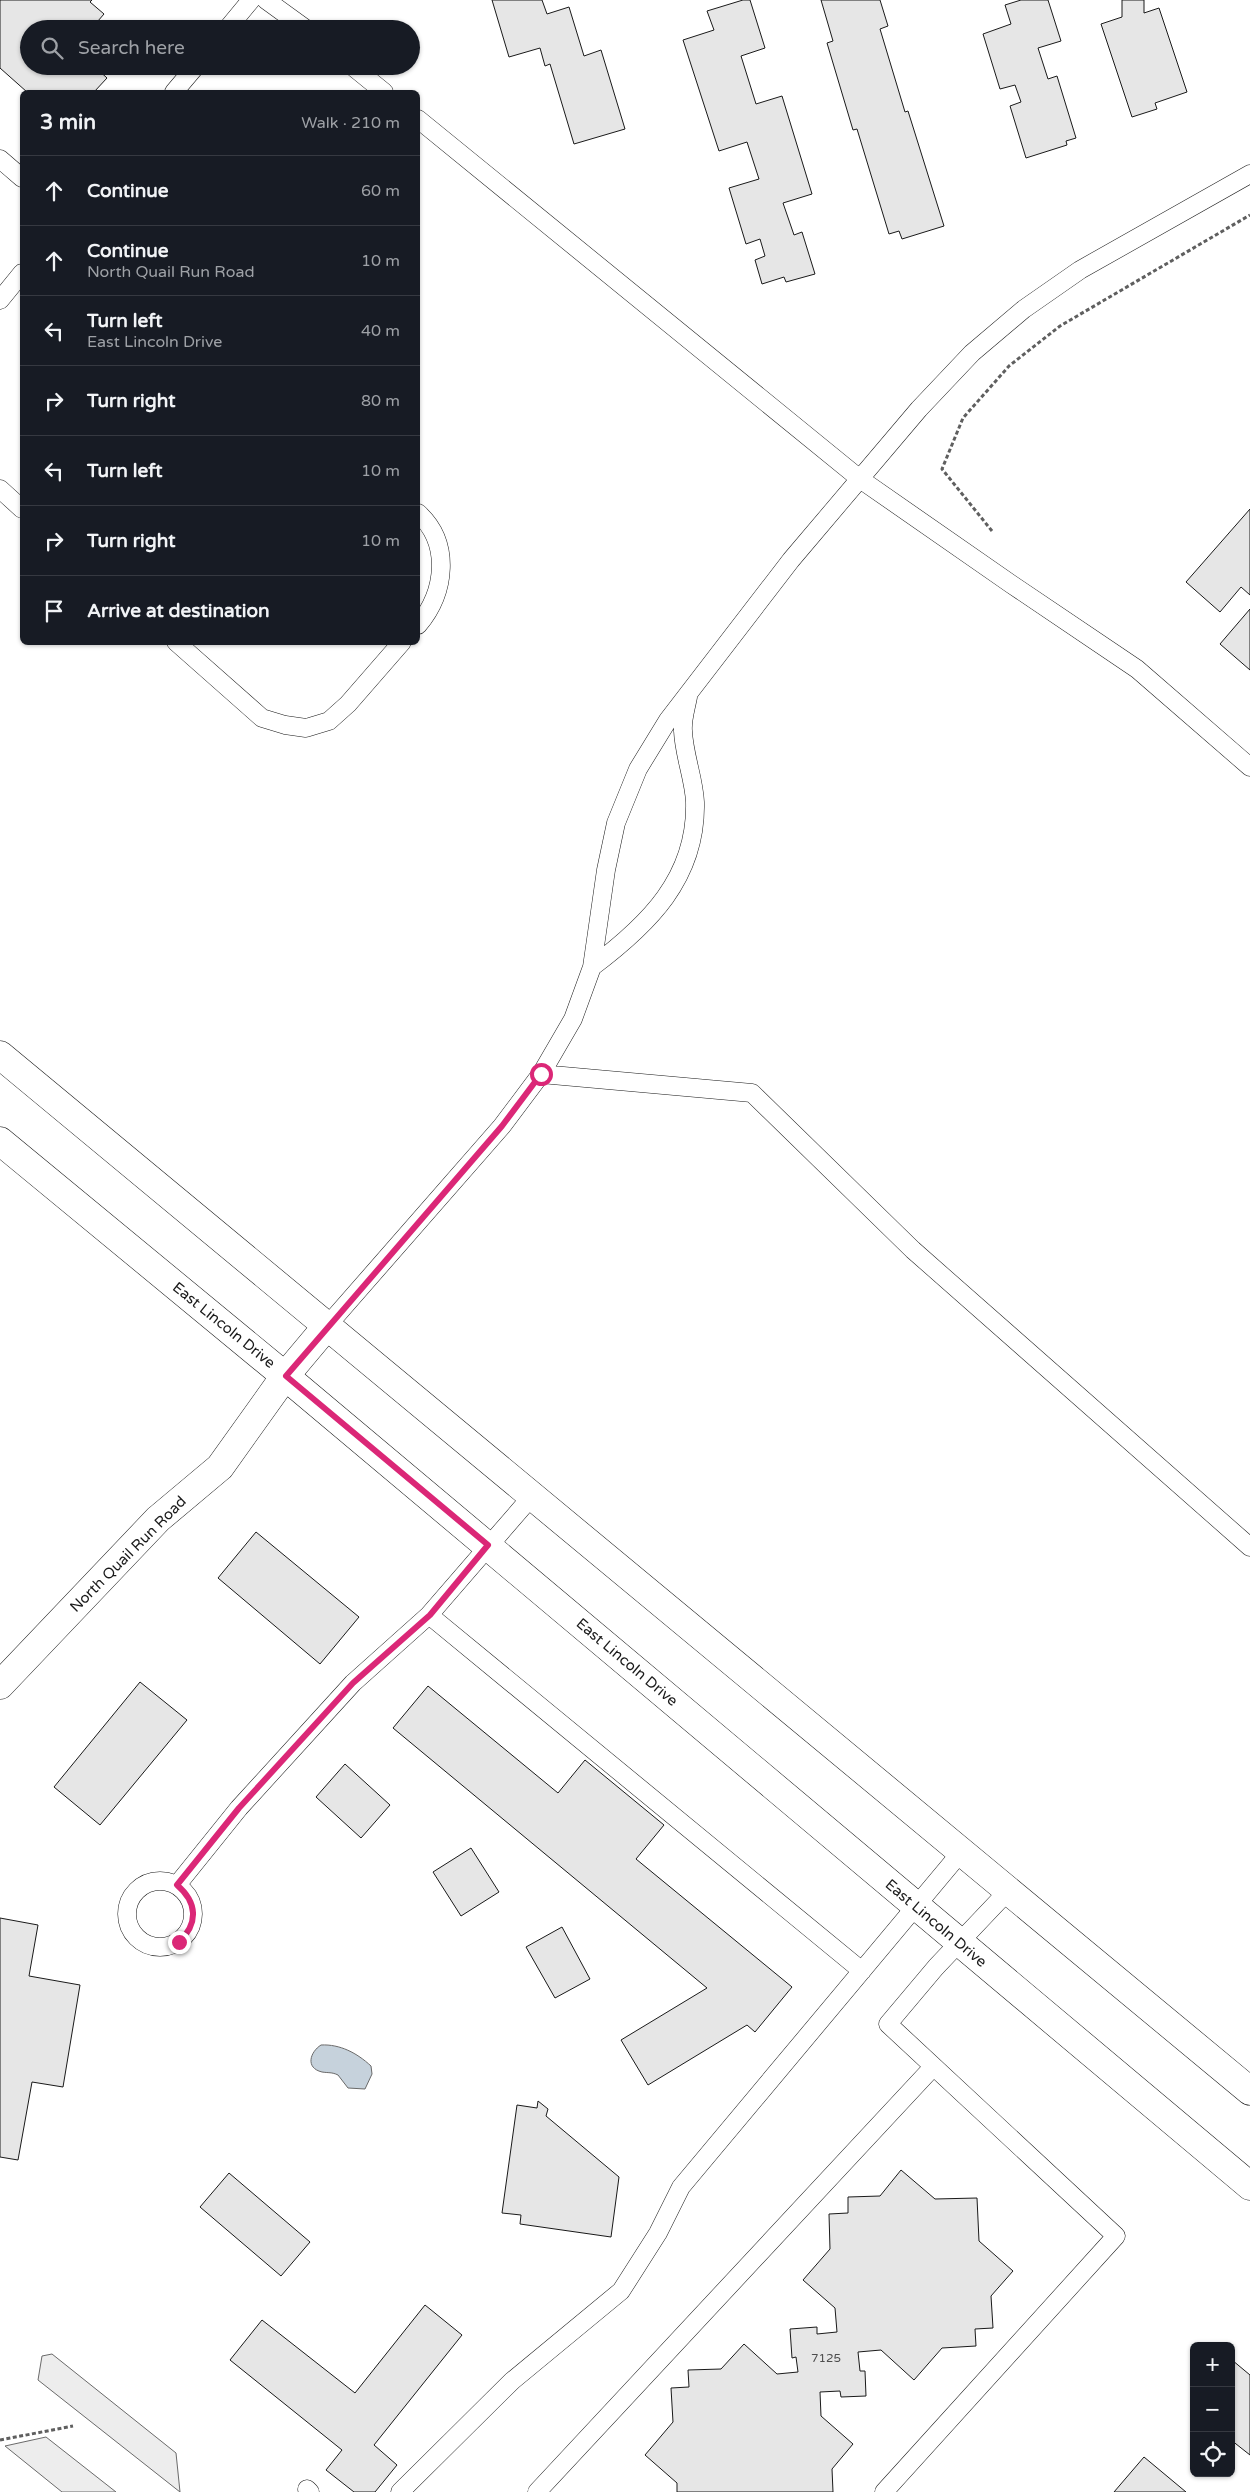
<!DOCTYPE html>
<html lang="en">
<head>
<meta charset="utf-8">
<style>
	:root { --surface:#171b24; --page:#242831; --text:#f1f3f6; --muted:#9ea1a6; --line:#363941 }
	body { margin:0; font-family:"Varela Round",sans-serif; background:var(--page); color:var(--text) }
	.controls { position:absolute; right:15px; bottom:15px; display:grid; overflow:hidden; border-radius:8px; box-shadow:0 1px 4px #0004 }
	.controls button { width:45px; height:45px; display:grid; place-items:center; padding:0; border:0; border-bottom:1px solid var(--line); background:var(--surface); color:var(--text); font:25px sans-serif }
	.stop { position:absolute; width:15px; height:15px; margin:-11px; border:4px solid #db2777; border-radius:50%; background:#fff }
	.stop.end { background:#db2777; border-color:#fff; box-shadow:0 1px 5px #0008 }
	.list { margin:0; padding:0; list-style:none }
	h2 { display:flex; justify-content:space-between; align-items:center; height:65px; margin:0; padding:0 20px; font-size:21px }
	h2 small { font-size:16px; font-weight:400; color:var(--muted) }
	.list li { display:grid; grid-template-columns:32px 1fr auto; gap:15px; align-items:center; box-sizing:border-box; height:70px; padding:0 20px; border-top:1px solid var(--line) }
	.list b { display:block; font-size:19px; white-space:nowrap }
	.list p { margin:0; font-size:16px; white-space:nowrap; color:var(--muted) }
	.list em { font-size:16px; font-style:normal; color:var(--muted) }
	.icon { flex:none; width:28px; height:28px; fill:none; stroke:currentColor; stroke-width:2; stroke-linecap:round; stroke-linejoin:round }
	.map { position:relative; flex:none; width:1250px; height:2492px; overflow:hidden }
	.search { position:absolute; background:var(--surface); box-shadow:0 1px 4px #0004; left:20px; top:20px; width:400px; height:55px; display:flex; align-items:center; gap:12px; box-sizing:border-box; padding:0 18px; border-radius:28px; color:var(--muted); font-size:19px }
	.panel { position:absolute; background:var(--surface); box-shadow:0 1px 4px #0004; left:20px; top:90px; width:400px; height:555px; border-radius:8px }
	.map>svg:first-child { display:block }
	.parking { fill:#ededed; stroke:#6a6a6a }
	.water { fill:#c6d2dc; stroke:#6a6a6a }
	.building { fill:#e6e6e6; stroke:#1a1a1a }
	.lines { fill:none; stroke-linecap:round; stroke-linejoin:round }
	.service-casing { stroke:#1a1a1a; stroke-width:19 }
	.minor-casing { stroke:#1a1a1a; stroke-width:29 }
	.secondary-casing { stroke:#1a1a1a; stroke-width:29 }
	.path { stroke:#5f5f5f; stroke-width:3; stroke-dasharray:4 2.5; stroke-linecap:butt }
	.service { stroke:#fff; stroke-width:18 }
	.minor { stroke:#fff; stroke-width:28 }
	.secondary { stroke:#fff; stroke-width:28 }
	.route { stroke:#db2777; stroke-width:6 }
	.labels { text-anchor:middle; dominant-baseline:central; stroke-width:4; stroke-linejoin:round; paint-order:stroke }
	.number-label { font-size:12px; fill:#4d4d4d }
	.street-label { font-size:15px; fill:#1a1a1a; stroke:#fff }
</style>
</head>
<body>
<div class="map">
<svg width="1250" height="2492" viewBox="0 0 1250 2492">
	<rect width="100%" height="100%" fill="#fff"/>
	<path class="parking" d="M52 2354 176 2453 180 2492 38 2380 42 2356Z
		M46 2437 116 2492H62L5 2446Z"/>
	<path class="water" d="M321 2045C340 2044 357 2053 371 2066L372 2074 365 2089 348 2088 338 2075C332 2072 328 2073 322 2072 305 2068 310 2052 321 2045Z"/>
	<path class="building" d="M0 0H92L90 2 104 14 91 29H29V66H94L107 78 94 92H27L0 68Z
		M492 0H542L547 14 569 7 584 56 601 50 625 129 574 144 550 64 545 66 540 48 509 57Z
		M743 0H750L765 48 741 56 756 104 782 96 812 194 783 203 794 235 802 232 815 274 786 282 784 277 762 284 755 260 765 256 760 239 746 244 729 188 759 179 747 142 719 151 683 40 714 30 707 11Z
		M821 0H880L888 26 880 29 905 112 908 111 944 226 902 239 899 231 889 234 857 129 853 130 827 43 833 41Z
		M1021 0H1048L1061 41 1038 48 1048 79 1057 76 1076 138 1066 141 1067 145 1026 158 1010 106 1021 102 1015 85 1000 89 983 34 1011 24 1005 5Z
		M1122 0H1144V13L1159 8 1187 92 1155 103 1157 109 1132 117 1101 24 1122 17Z
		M1250 509V595L1241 587 1220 612 1186 582Z
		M1250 609V670L1220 644Z
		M256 1532 359 1617 320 1664 218 1578Z
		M140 1682 187 1720 100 1825 54 1787Z
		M428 1686 558 1793 585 1760 664 1825 636 1859 792 1987 755 2032 747 2025 648 2085 621 2040 707 1988 393 1728Z
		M345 1764 390 1805 361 1838 316 1797Z
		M471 1848 499 1892 461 1916 433 1872Z
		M0 1918 38 1925 29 1976 80 1985 63 2087 32 2082 18 2160 0 2157Z
		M562 1927 590 1979 555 1998 526 1947Z
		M538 2101 548 2109 546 2116 619 2177 611 2237 520 2224 521 2215 502 2213 517 2105 537 2108Z
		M901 2170 935 2199 977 2198 979 2241 1013 2271 991 2296 993 2328 975 2329 976 2346 942 2348 914 2380 881 2350 858 2352 860 2371H865L866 2396 841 2397 840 2391 820 2392 821 2416 853 2444 832 2469 833 2492H677V2483L645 2455 673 2422 671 2388 689 2387 688 2370 721 2369 744 2344 777 2374 798 2372 796 2357 792 2358 790 2329 817 2327V2334L837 2332 835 2308 803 2280 830 2249 829 2214 848 2213V2197L880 2196Z
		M229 2173 310 2242 281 2276 200 2207Z
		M425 2305 462 2335 374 2445 397 2465 375 2492H354L326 2470 342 2450 230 2360 262 2320 355 2393Z
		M1232 2360 1250 2375V2455L1231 2440Z
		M1144 2457 1186 2492H1114Z"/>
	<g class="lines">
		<g class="service-casing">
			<path id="service" d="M266 0 306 29
				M227 29 251 0
				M352 66 384 92
				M174 92 196 66
				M418 119 860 479 1011 584 1137 669 1250 767
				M0 159 22 178
				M0 300 22 273
				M0 489 22 509
				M418 513C451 543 446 592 418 625
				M176 642 262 718 285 725 306 728 329 721 348 704 402 642
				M592 967C648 925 697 878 695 802 694 779 684 755 683 731 682 720 686 708 688 697
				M541 1074 752 1093 913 1250 1250 1547
				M327 1326 502 1126 541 1074 573 1019 592 967 606 870 616 823 638 769 668 720 791 560 919 409 972 353 1024 309 1080 270 1250 174
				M532 1496 429 1615 862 1971
				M127 1914a33 33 0 1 1 66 0a33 33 0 1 1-66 0Z
				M177 1885 239 1808 353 1683 429 1615
				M307 2489 310 2492
				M400 2492 512 2381 621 2291 658 2233 681 2187 962 1851
				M537 2492 933 2067
				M884 2492 1116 2236 888 2024 936 1967 1008 1891"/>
		</g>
		<g class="minor-casing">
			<path id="minor" d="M0 1685 158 1519 220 1467 285 1376 327 1326"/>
		</g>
		<g class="secondary-casing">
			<path id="secondary" d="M0 1055 1250 2091
				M0 1141 285 1376 1250 2186"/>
		</g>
		<path class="path" d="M992 531 942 469 963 418 1009 366 1060 326 1250 215
			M0 2440 73 2426"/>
		<use href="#service" class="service"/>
		<use href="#minor" class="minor"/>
		<use href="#secondary" class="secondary"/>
	</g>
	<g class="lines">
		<path class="route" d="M179 1942C199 1923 197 1902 177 1885L239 1808 353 1683 430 1615 488 1545 286 1376 502 1126 541 1074"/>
	</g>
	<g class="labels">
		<g class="number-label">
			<text x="826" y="2358">7125</text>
		</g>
		<g class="street-label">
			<text transform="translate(224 1325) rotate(39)">East Lincoln Drive</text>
			<text transform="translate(128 1554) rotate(-45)">North Quail Run Road</text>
			<text transform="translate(627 1662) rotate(40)">East Lincoln Drive</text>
			<text transform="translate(936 1923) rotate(40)">East Lincoln Drive</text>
		</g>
	</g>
</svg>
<div class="controls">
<button>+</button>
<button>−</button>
<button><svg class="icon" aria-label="locate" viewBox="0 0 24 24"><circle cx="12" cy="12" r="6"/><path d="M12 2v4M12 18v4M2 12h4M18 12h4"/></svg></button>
</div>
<div class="stop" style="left:541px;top:1074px"></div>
<div class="stop end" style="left:179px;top:1942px"></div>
<div class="search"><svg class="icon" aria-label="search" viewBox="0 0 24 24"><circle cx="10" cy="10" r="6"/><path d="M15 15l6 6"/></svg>Search here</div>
<section class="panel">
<h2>3 min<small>Walk · 210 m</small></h2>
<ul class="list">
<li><svg class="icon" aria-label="ahead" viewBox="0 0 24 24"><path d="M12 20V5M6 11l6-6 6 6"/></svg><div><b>Continue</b></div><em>60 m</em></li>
<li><svg class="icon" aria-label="ahead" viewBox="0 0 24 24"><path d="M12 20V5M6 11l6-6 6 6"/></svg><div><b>Continue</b><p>North Quail Run Road</p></div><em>10 m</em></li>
<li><svg class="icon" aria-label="left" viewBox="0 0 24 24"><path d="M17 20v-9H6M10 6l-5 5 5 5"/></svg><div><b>Turn left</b><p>East Lincoln Drive</p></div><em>40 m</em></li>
<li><svg class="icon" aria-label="right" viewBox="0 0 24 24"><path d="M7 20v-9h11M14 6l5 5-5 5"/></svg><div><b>Turn right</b></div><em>80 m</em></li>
<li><svg class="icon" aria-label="left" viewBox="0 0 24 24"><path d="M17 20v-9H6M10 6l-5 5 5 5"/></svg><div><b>Turn left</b></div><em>10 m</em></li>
<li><svg class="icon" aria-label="right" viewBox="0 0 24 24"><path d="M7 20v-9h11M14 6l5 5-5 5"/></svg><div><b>Turn right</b></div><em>10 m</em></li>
<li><svg class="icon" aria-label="arrive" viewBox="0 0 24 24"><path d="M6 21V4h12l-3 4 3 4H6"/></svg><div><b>Arrive at destination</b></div></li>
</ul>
</section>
</div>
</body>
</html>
